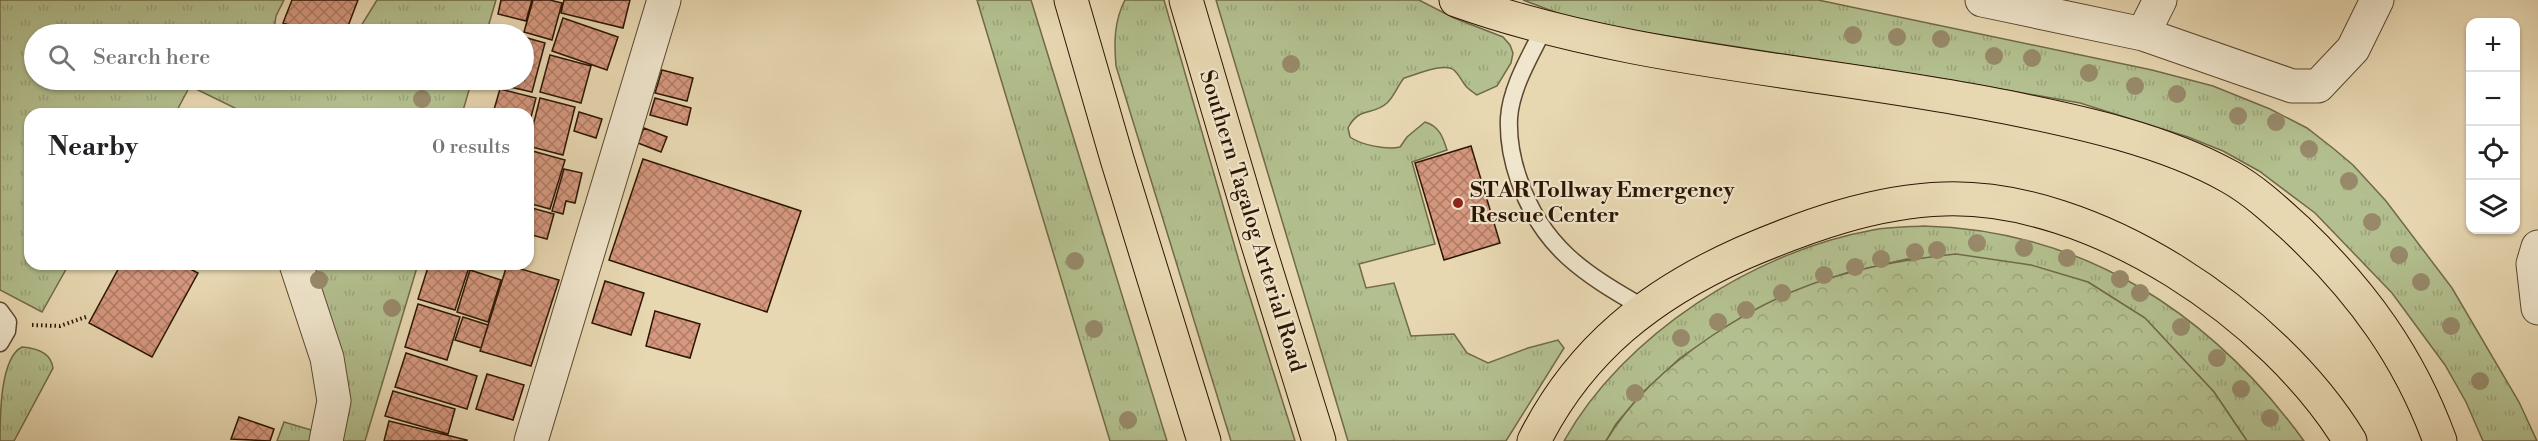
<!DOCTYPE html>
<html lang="en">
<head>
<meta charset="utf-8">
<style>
	:root { --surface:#fff; --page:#f6f6f6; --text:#202124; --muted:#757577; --line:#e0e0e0 }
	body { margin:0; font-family:"Libre Bodoni",serif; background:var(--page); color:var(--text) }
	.controls { position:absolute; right:18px; top:18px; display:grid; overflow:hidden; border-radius:12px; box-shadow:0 2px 4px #0004 }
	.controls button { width:54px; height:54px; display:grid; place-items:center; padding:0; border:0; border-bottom:2px solid var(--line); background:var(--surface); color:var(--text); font:30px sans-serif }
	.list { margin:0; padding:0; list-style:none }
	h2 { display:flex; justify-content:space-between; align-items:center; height:78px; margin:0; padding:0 24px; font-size:26px }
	h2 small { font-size:20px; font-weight:400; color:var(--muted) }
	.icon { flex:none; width:33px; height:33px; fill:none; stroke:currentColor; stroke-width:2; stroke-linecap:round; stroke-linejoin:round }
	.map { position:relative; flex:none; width:2538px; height:441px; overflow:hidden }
	.search { position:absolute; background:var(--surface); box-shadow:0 2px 4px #0004; left:24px; top:24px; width:510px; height:66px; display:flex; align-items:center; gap:15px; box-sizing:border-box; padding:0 21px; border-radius:33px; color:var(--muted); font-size:22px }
	.panel { position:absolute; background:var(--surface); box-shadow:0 2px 4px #0004; left:24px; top:108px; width:510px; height:162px; border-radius:18px }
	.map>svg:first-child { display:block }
	.grass { fill:url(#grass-tufts); stroke:#706a48; stroke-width:1.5 }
	.forest { fill:url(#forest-crowns); stroke:#706a48; stroke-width:1.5 }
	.building { fill:url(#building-cross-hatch); stroke:#2c1503; stroke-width:1.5 }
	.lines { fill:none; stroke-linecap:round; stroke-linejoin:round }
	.lane-casing { stroke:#5b462f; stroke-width:19 }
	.street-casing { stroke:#5b462f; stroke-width:35 }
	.highway-casing { stroke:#2c1503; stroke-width:35 }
	.path { stroke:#2c1503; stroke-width:4; stroke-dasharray:1.5 3; stroke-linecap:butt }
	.lane { stroke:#f0e6cd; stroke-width:16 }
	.street { stroke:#f0e6cd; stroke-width:33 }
	.highway { stroke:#e8d8b2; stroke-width:33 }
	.tree { fill:#978969 }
	.poi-dot { fill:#8f2418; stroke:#f0e6cd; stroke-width:2 }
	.labels { text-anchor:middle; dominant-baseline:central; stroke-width:4.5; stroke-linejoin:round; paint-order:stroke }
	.poi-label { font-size:22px; font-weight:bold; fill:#2c1503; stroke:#f0e6cd; text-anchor:start }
	.street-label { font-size:22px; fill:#2c1503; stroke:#f0e6cd }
</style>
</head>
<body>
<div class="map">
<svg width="2538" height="441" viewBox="0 0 2538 441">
	<defs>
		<pattern id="grass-tufts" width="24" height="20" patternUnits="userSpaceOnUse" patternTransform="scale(1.5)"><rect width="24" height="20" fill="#b3bf8e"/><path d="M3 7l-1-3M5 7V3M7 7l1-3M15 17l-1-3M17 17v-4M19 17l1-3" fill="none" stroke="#9aa379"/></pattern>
		<pattern id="forest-crowns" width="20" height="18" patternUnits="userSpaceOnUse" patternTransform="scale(1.5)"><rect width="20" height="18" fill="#b3bf8e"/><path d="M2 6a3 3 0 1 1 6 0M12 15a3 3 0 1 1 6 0" fill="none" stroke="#9aa379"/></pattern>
		<pattern id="building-cross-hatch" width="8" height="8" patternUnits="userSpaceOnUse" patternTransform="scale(1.5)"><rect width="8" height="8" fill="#d6987f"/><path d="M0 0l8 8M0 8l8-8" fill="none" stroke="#ae7b66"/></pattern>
	</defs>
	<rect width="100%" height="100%" fill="#e8d8b2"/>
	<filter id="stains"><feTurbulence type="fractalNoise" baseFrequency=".00333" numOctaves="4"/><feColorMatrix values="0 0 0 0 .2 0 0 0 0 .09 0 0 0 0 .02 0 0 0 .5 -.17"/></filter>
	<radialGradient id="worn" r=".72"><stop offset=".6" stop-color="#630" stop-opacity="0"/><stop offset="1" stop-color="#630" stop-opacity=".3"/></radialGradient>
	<path class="grass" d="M0 0H284L276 16 274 30 287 34H34V80H472L462 114H247L190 86 175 114H30V264H69L42 312 0 290Z
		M377 0H496L486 34H356Z
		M977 0H1031L1167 441H1110Z
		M1125 0H1164L1243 275 1295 441H1231L1116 66C1114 43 1114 21 1125 0Z
		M1216 0H1419L1454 18 1503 37 1510 45 1513 53 1511 63 1497 86 1477 95C1460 84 1466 83 1455 71 1446 61 1415 75 1404 78 1398 85 1394 97 1387 103 1373 116 1359 106 1348 128L1350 137C1361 145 1387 150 1400 147L1407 137 1425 122C1439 126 1443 137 1447 150L1412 162 1435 244 1359 264 1366 288 1394 283 1411 336 1454 334 1467 353 1488 363 1528 348 1558 340 1564 348 1506 441H1348Z
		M1523 0H1818L2152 70 2213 86 2270 109 2307 128 2334 149 2353 165 2386 201 2452 288 2519 402 2537 441H2483L2466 402 2445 365 2392 293 2315 213 2259 171 2223 151 2188 137 2080 103 1938 78 1629 30 1563 15Z
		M1923 226C2084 230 2211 313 2304 441H2247L2214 392 2145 318 2088 282 1907 259 1846 273 1804 288 1714 335 1680 358 1642 393 1616 424 1606 441H1564C1623 335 1755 251 1873 230 1889 227 1906 227 1923 226Z
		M309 264H418L365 441H337Z
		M22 347C36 348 51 353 53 368L14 441H0C0 416 0 358 22 347Z
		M284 422 318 432 316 441H277Z"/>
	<path class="forest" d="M1956 254 2031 265 2088 282 2145 318 2214 392 2247 441H1606C1653 363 1760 295 1848 273 1884 263 1919 258 1956 254Z"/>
	<path class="building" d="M292 0H358L345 34H313L283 23Z
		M501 0H532L526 21 498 14Z
		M533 0H550L562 3 552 40 524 32Z
		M564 0H630L623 28 561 13Z
		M563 18 618 37 607 70 552 51Z
		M524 37 545 43 532 92 489 82V80H524Z
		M550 55 591 66 581 103 540 92Z
		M662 70 693 78 687 101 655 93Z
		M500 89 536 98 530 121 528 114 493 113Z
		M540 98 575 107 563 155 528 146Z
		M655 98 691 108 687 125 650 115Z
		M579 112 602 119 596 138 574 131Z
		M644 128 667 137 661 152 638 143Z
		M1471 146 1500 243 1444 260 1415 163Z
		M529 150 565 160 550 209 528 203Z
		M643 159 801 211 767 312 609 260Z
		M564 169 582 173 575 203 566 201 563 214 552 211Z
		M528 207 554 214 547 239 528 234Z
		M121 264H181L198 273 152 357 89 323Z
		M429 264H470L455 310 418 299Z
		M507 265 559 280 531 366 480 351Z
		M470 270 501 280 488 322 457 312Z
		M605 281 644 293 631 335 592 323Z
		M418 304 460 317 447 360 405 347Z
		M655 311 700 324 690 358 646 346Z
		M463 317 488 325 481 348 455 340Z
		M406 353 477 376 467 409 395 387Z
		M487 374 524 385 513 420 476 409Z
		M393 391 455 409 448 434 385 416Z
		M239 417 274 429 270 441 231 439Z
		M389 421 467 440V441H384Z"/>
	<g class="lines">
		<g class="lane-casing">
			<path id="lane" d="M1544 28C1531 55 1511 87 1509 118 1508 140 1512 160 1519 180 1542 248 1585 274 1644 308
				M0 311 8 322 7 331 0 343"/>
		</g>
		<g class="street-casing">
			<path id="street" d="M1982 0 2143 34 2292 86H2318L2353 49 2377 0
				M2143 34 2160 0
				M2538 247 2533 264 2538 308
				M296 264 327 358 334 401 326 441
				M531 441 664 0"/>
		</g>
		<g class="highway-casing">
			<path id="highway" d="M1071 0 1117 159 1204 441
				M1186 0 1257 241 1319 441
				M1456 0C1633 63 1823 70 2006 107 2080 122 2164 140 2230 177 2255 191 2276 211 2297 230 2362 292 2409 356 2440 441
				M1534 441C1580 349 1651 294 1743 253 1806 226 1875 201 1944 199 2094 194 2274 316 2350 441"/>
		</g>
		<path class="path" d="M32 325 60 326 86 317"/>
		<use href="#lane" class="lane"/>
		<use href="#street" class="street"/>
		<use href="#highway" class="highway"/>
	</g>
	<g class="tree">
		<circle cx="1853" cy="35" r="9"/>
		<circle cx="1897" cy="37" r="9"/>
		<circle cx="1941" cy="39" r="9"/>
		<circle cx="1994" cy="56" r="9"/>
		<circle cx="2032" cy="58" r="9"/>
		<circle cx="1291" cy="64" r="9"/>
		<circle cx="2089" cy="73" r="9"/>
		<circle cx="2135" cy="86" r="9"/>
		<circle cx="2177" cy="94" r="9"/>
		<circle cx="422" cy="99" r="9"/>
		<circle cx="2238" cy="116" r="9"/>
		<circle cx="2276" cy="122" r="9"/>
		<circle cx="2309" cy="149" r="9"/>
		<circle cx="2349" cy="181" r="9"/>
		<circle cx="2372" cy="222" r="9"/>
		<circle cx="1977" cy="243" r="9"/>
		<circle cx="2024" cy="248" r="9"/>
		<circle cx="1937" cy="250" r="9"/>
		<circle cx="1915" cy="252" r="9"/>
		<circle cx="2399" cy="255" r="9"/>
		<circle cx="2067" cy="258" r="9"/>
		<circle cx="1881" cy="259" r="9"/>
		<circle cx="1075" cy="261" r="9"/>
		<circle cx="1855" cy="267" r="9"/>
		<circle cx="1824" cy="275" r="9"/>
		<circle cx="2120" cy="279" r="9"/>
		<circle cx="319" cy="280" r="9"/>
		<circle cx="2421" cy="282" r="9"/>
		<circle cx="1782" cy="293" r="9"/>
		<circle cx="2140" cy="293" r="9"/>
		<circle cx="392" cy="308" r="9"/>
		<circle cx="1746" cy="310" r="9"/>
		<circle cx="1718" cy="322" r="9"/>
		<circle cx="2451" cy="326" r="9"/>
		<circle cx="2181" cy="327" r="9"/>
		<circle cx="1094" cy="329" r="9"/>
		<circle cx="1681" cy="338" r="9"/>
		<circle cx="2217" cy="358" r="9"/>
		<circle cx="2480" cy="381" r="9"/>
		<circle cx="2241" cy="389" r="9"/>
		<circle cx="1635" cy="393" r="9"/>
		<circle cx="2270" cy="418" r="9"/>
		<circle cx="1128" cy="420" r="9"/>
	</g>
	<circle class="poi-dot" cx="1458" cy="203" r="6"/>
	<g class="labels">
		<g class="poi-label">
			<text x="1470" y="190">STAR Tollway Emergency<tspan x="1470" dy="25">Rescue Center</tspan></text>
		</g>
		<g class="street-label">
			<text transform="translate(1252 221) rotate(73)">Southern Tagalog Arterial Road</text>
		</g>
	</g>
	<rect width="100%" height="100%" filter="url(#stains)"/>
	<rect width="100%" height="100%" fill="url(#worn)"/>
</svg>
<div class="controls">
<button>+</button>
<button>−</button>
<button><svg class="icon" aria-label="locate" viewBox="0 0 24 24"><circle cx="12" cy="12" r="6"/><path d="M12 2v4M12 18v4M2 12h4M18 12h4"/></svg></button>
<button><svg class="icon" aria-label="layers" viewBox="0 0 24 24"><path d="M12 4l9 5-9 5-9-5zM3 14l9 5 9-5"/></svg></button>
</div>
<div class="search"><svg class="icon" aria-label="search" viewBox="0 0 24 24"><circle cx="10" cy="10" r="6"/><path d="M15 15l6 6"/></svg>Search here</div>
<section class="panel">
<h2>Nearby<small>0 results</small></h2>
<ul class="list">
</ul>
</section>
</div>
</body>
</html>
